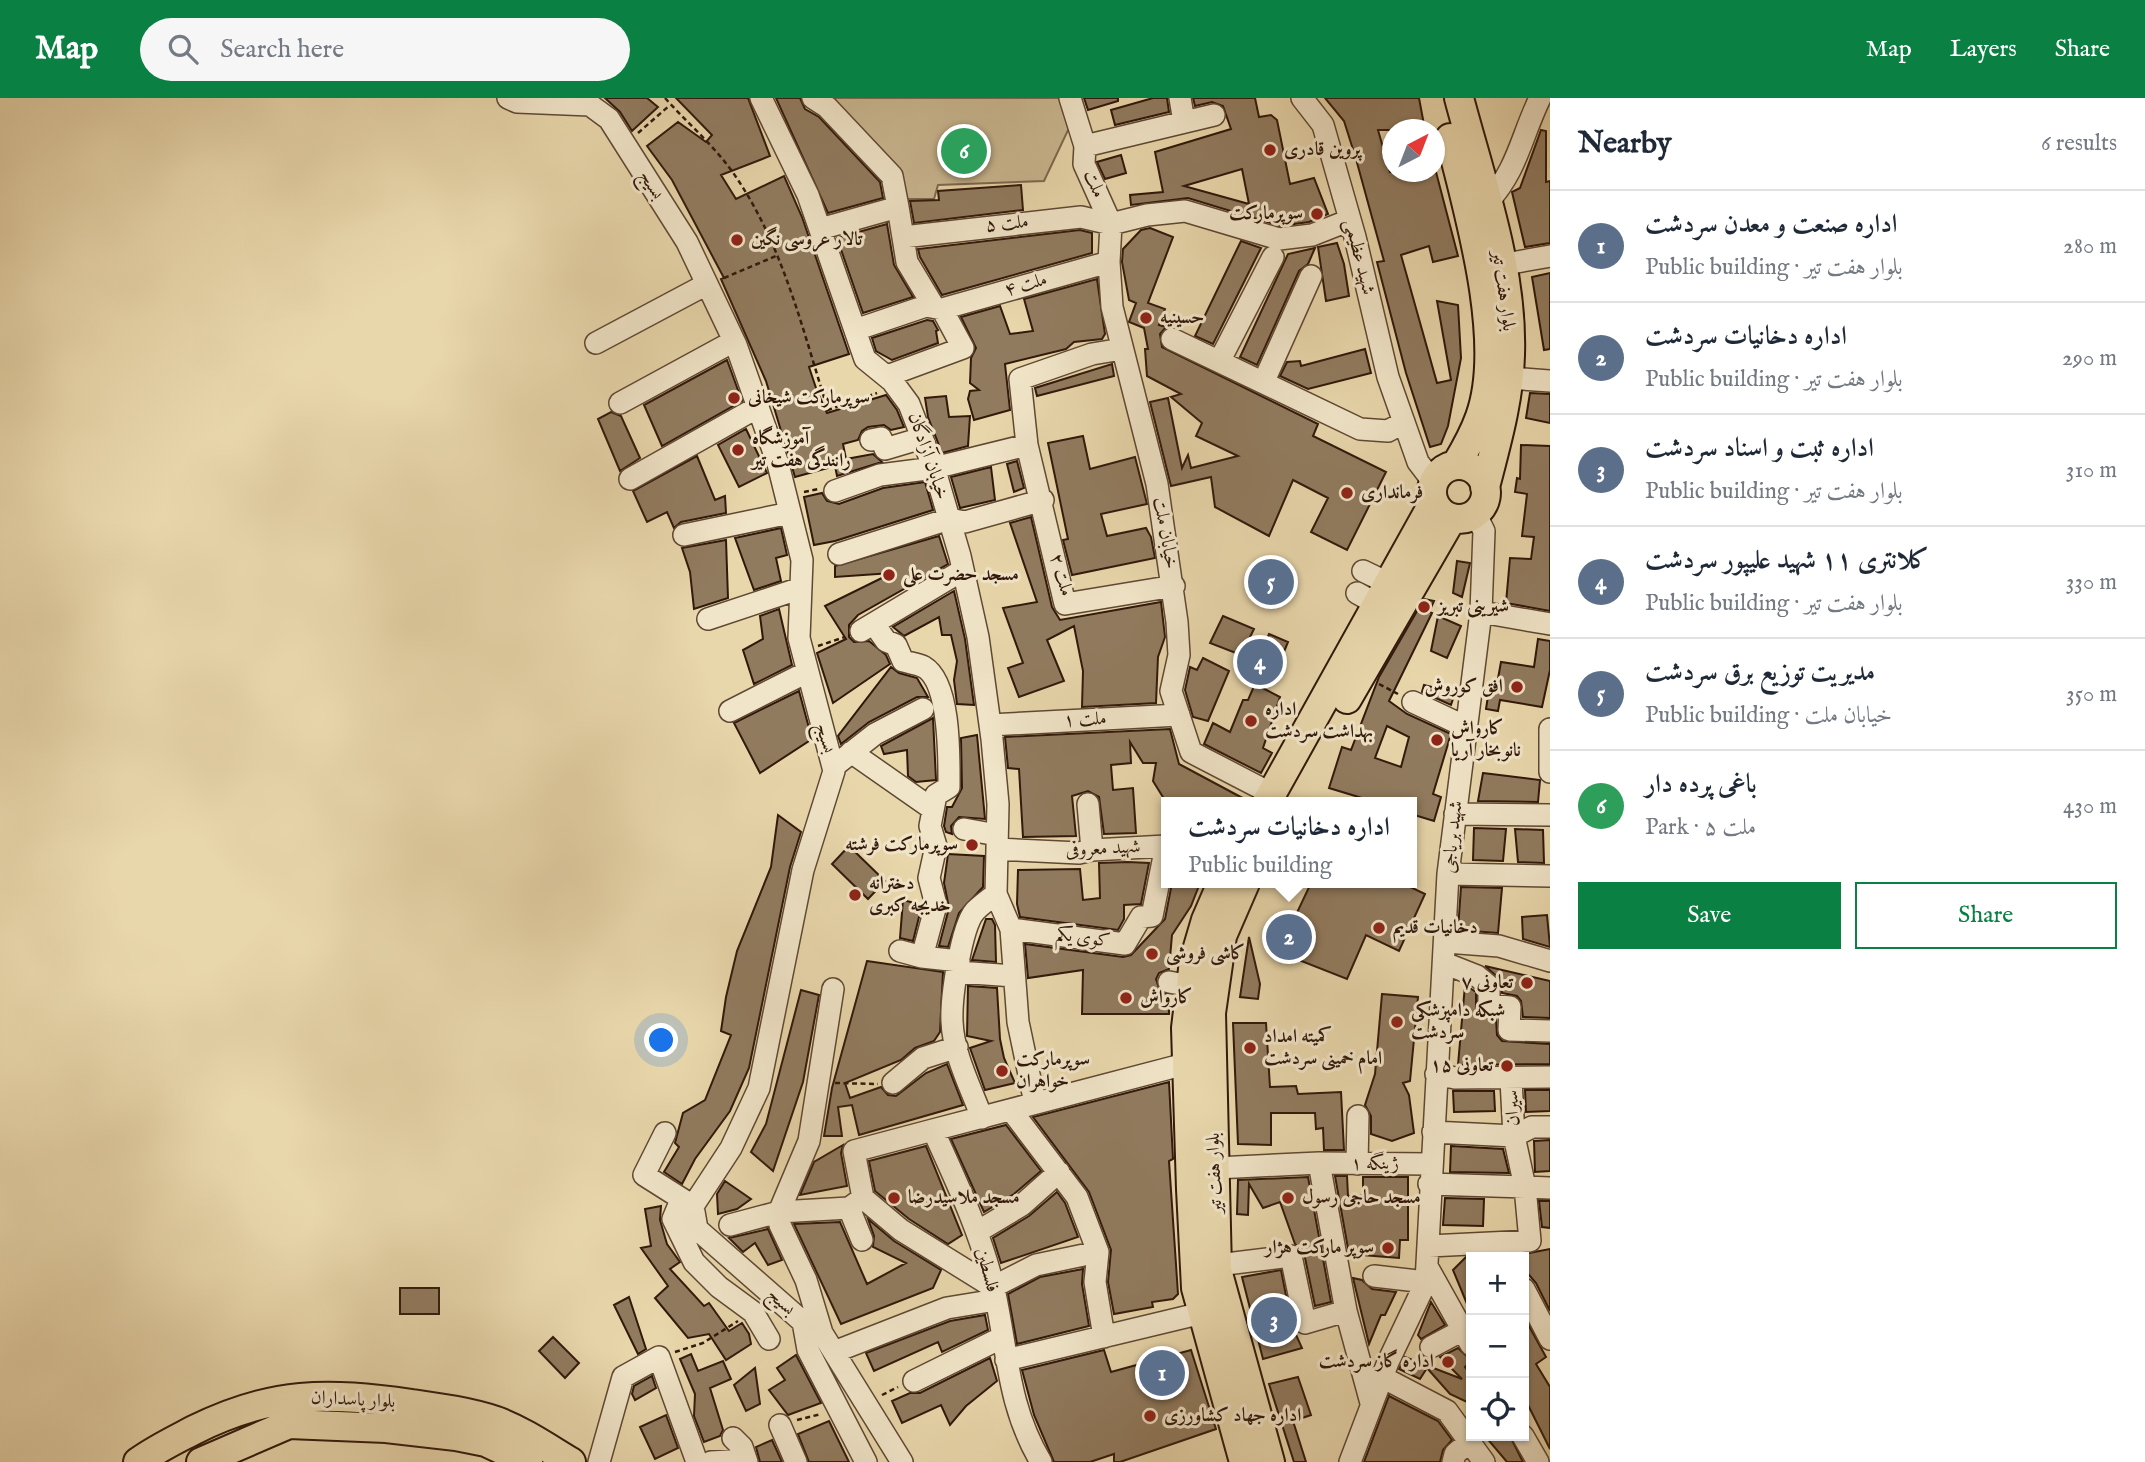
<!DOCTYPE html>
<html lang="en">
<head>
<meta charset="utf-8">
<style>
	:root { --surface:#fff; --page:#f6f6f7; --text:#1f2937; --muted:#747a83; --line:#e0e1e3; --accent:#0b8043 }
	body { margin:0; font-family:"IM FELL English",Amiri,serif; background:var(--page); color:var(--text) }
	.controls { position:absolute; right:21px; bottom:21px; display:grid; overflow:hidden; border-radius:0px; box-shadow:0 2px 5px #0004 }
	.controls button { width:63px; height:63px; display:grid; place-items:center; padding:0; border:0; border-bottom:2px solid var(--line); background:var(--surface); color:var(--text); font:35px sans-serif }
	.compass { position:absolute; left:1382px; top:21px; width:63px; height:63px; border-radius:50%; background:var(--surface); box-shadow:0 2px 5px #0004; rotate:42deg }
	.you { position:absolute; left:662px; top:943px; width:24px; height:24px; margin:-18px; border:5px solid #fff; border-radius:50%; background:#1a73e8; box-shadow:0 0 0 10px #1a73e833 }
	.badge { display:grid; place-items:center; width:46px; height:46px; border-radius:50%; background:var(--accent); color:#fff; font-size:23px; font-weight:700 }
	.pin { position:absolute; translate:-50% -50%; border:4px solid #fff; box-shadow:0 2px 7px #0006 }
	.popup { position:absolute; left:1161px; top:699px; width:256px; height:91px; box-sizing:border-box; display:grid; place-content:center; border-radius:0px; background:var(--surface); filter:drop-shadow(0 2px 5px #0005); font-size:23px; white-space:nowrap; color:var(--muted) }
	.popup b { font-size:26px; color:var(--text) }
	.popup::after { content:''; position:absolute; left:50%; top:100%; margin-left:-14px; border:14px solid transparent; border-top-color:var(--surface) }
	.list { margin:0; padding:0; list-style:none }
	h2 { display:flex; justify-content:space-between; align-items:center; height:91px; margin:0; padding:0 28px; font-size:30px }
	h2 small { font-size:23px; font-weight:400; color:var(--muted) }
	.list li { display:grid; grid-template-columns:46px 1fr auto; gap:21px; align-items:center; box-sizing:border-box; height:112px; padding:0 28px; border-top:2px solid var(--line) }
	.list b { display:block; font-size:26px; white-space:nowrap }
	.list p { margin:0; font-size:23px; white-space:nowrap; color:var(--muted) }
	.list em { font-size:23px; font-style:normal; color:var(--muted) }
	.actions { display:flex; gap:14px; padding:21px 28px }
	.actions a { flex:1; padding:16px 0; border:2px solid var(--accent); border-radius:0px; text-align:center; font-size:24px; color:var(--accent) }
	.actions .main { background:var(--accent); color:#fff }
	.icon { flex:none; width:38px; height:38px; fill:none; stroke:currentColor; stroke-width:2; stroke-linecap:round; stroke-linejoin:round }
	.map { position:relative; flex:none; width:1550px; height:1364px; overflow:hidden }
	header { display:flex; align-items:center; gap:42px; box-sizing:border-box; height:98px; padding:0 35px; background:var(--accent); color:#fff }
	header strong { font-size:33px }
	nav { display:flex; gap:38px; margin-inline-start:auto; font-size:24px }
	.search { width:490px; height:63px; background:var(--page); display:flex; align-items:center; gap:18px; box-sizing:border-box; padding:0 24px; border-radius:38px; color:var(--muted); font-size:26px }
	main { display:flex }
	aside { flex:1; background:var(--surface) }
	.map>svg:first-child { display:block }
	.green { fill:#cab791; stroke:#7e684e; stroke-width:2 }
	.building { fill:#917b5f; stroke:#31180b; stroke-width:2; fill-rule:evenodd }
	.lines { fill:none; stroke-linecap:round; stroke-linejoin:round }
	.minor-casing { stroke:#5f4833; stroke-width:24 }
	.major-casing { stroke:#31180b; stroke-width:32 }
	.path { stroke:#31180b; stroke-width:2.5; stroke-dasharray:5 3.5; stroke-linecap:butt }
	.minor { stroke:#f1e5c9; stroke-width:21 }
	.major { stroke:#e9d7ac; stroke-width:28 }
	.poi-dot { fill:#8f2418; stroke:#f1e5c9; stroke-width:2.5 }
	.labels { text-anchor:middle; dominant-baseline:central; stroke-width:6; stroke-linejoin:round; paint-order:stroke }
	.poi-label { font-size:19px; font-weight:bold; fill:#31180b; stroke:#f1e5c9; text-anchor:start }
	.street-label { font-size:19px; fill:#31180b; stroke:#f1e5c9 }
</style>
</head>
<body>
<header>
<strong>Map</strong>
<div class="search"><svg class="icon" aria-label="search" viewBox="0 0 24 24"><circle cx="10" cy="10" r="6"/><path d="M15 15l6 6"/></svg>Search here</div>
<nav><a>Map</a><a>Layers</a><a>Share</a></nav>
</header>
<main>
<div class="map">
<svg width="1550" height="1364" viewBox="0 0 1550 1364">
	<rect width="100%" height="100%" fill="#e9d7ac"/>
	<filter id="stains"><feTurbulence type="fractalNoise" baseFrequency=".00286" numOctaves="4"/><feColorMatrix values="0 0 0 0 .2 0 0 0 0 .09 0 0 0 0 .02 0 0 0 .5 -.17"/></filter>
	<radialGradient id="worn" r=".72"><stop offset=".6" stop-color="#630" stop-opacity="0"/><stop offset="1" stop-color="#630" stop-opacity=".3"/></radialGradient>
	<path class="green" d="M822 0H1063L1070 28 1044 83 938 87 934 101H907L892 78Z"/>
	<path class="building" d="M605 0H647L658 9 632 33 620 14Z
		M676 0H748L770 58 721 77 736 101 784 78 802 119 849 256 809 269 817 293 827 315 886 297 897 312 904 329 891 332 884 327 868 329 862 333 858 342 843 346 846 361 873 356 882 364 837 378 835 368 795 379 766 283 721 181 724 180 672 82 647 48 678 24 706 44 712 37Z
		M776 0H800L805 11 819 19 880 84 883 100 828 115Z
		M1084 0H1118V3L1088 12Z
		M1153 0H1167L1169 14 1115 27 1111 12Z
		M1193 0H1255L1259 19 1271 17 1277 22 1290 86 1314 80 1328 116 1309 124 1280 128 1188 100 1131 107 1130 97 1163 94 1155 54 1231 31 1223 8 1212 4 1195 8ZM1242 71 1249 106 1184 88Z
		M1325 0H1419L1425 32H1378L1390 74H1436L1458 158 1433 164 1429 148 1401 157 1437 285 1451 282 1437 203 1458 207 1461 260 1448 328 1441 346 1430 349 1406 275 1377 164 1384 163 1356 61 1344 23Z
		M1541 32 1546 33V84L1550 83V145L1525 149 1512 94 1520 90Z
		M1121 57 1126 75 1105 81 1097 64Z
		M1021 87 1023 112 914 125 910 103 939 102 938 93Z
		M887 126 894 167 913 199 863 215 837 140Z
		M1150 130 1173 139 1148 205 1165 211 1159 227 1166 229 1160 236 1162 249 1318 326 1313 338 1386 374 1347 452 1311 434 1328 400 1293 382 1269 438 1215 409 1211 379 1171 388 1150 304 1168 300 1182 370 1188 357 1191 370 1238 358 1196 338 1202 325 1171 299 1181 296 1147 278 1145 251H1148L1144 230 1129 224 1136 205 1129 202 1122 164 1123 151 1141 132Z
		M1080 132 1092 135V155L942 197 920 159 918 151Z
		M1241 143 1261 150 1213 246 1195 238Z
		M1337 145 1344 166 1349 198 1326 203 1318 149Z
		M1315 150 1308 166 1299 173 1257 267 1240 259 1288 156Z
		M1550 175V251L1544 252 1532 179Z
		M1097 181 1105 236 1102 241 1074 244 1066 251 1005 266 1010 312 974 322 968 301 970 293 979 292 970 285 971 260 976 250 961 219 1000 208 1010 236 1033 233 1024 201Z
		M927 222 933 223 938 232 936 233 938 245 892 262 876 253 872 240Z
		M1365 251 1371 275 1308 291 1280 278 1287 264 1300 263 1301 268Z
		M727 262 742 303 662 348 644 307Z
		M1112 266 1114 278 1037 298 1035 290Z
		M1530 295 1550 296V325L1526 320Z
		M946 298 949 319 970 318 968 348 942 355 928 319 925 300Z
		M611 314 621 318 640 360 620 373 598 321Z
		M746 331 767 375 739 389 718 347Z
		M1083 338 1090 371 1135 359 1147 406 1101 416 1107 438 1146 430 1151 439 1155 460 1072 477 1063 442 1068 441 1048 345Z
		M1521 347 1550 348V513L1506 505 1510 460 1531 461 1534 439 1522 438 1527 396 1515 394 1517 380 1520 381Z
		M697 358 715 402 725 398 726 415 681 424 674 430 667 414 647 424 633 393Z
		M1017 363 1024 390 1014 394 1007 366Z
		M991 369 995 402 960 410 951 379Z
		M925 384 933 412 835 443 814 447 804 399 822 395 827 403 839 406 883 390Z
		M1031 419 1052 509 1060 522 1161 504 1165 539 1158 559 1156 605 1082 609 1083 573 1074 528 1047 542 1064 583 1019 599 1008 570 1023 565 1003 510 1037 504 1010 425Z
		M781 430 787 457 776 460 781 483 754 492 735 440Z
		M939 438 948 466 858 517 849 527V539L854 544 869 543 886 557 890 566 833 605 817 555 846 541 825 508 892 475 835 479V468Z
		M726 442 728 500 694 511 690 474 682 450Z
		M1457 463 1470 465 1462 499 1453 495Z
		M954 493 965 541 974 607 957 606 954 582 957 563 951 537H942L939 519 904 538 893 529Z
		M1424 501 1434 503 1429 514 1432 515 1389 603 1407 616 1451 636 1433 696 1441 699 1434 723 1411 716V704H1375L1329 690 1342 649 1351 652 1379 579ZM1387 628 1409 639 1401 669 1375 660Z
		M779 511 792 567 754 586 743 552 763 541 760 518Z
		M1223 518 1254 531 1241 557 1210 545Z
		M1438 518 1461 528 1447 560 1431 553Z
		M1269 536 1288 544 1277 571 1258 564Z
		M1538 541 1550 543V572L1542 609 1500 602 1498 613 1486 611 1490 585 1497 586 1501 564 1534 569Z
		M1203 560 1229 573 1208 623 1193 619 1185 592 1190 569 1197 572Z
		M891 569 899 575 917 580 928 599H917L869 624 841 646 838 638Z
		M1255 586 1280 599 1263 650 1272 655 1261 675 1204 646 1213 625 1230 634 1243 602H1248Z
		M1424 587 1455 595 1451 607 1422 594Z
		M799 593 812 641 760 675 734 625Z
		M933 620 936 682 916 684 908 678 907 652 884 656 881 648Z
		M1170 631 1179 666 1250 704H1166L1153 683 1156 665H1143L1130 644 1131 665 1111 667 1113 692 1133 690 1136 735 1104 736 1099 699 1088 693 1072 698 1076 738 1023 739 1019 671 1008 670 1005 639Z
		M977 637 985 721 959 719 951 728 952 736 946 734 944 728 947 709H952L962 690 961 640Z
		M1483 675 1540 682 1538 704 1478 703Z
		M778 717 801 734 790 769 749 970 730 1013 695 1061 682 1086 664 1074 679 1049 675 1045 683 1015 705 1002 731 937 721 933 726 899 737 853 771 769Z
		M1474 730 1506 731 1503 763 1473 762Z
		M1515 731 1543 732 1544 765 1518 764Z
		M849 748 885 783 868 801 832 766Z
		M948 756 984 758 983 789 959 815 948 849 939 848 949 810 944 785Z
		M1128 764 1149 765 1141 806 1124 807V821L1118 832 1020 819 1017 806 1018 772 1080 771 1083 802 1100 800 1099 765Z
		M1172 785H1200L1191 808 1172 837 1169 871 1159 875 1156 881 1160 893 1169 897V916H1082L1083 872 1028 880 1025 846 1123 859 1131 857 1165 821Z
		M1311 785H1402L1425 796 1399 853 1366 837 1347 881 1266 849 1279 816 1294 821Z
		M1461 789 1502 790 1498 835 1458 832Z
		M903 802 922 807 913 843 900 840Z
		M1547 817 1550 849 1523 841 1522 819Z
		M986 821H992L995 827 996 864 972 862Z
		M1249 839 1260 886 1258 901 1240 899Z
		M867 863 943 874 940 934 934 943 915 950 901 962 845 985 850 1000 881 989 888 997 896 998 926 975 947 966 963 1007 859 1037 852 1007 838 1009 842 1038H824L832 990Z
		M1485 868 1550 883V920L1523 919 1521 903 1517 898 1502 895 1501 882Z
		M1465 887 1476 894V908L1481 918 1496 921 1497 937 1502 943 1550 946V966L1458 967Z
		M968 888 997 890 1000 941 1004 960 1015 985 985 992 970 950 991 943 967 938Z
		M801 892 819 897 803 984 773 1073 751 1054 766 1026Z
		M1382 896 1418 899 1410 983 1403 985 1409 997 1414 1035 1392 1043 1371 1036V1018L1365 1007 1375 976Z
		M1233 925H1266L1270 989 1296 988 1298 996 1341 994 1344 1052H1324L1323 1030 1316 1031 1315 1015H1271V1047L1238 1046Z
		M1169 984 1173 1061 1169 1063 1178 1196 1173 1201 1152 1204 1153 1209 1114 1216 1108 1184 1111 1152 1089 1094 1033 1019Z
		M1525 992H1550V1013L1526 1014Z
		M1453 993H1494L1495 1013 1454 1014Z
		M1006 1027 1041 1073 1014 1096 984 1114 951 1041Z
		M1550 1042V1073L1535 1074 1534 1043Z
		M843 1047 841 1055 847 1088 800 1097 814 1064Z
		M926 1048 962 1137 948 1146 909 1121 875 1093 869 1063Z
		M1451 1048 1503 1051 1509 1075 1450 1074Z
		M1335 1078H1347L1348 1098 1363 1097V1079H1408V1142H1400L1399 1160 1349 1156Z
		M1308 1079 1331 1204 1315 1208 1304 1155 1295 1146 1280 1104 1263 1110 1249 1086 1248 1117 1237 1116 1238 1082Z
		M725 1083 751 1101 737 1111 718 1116 717 1096Z
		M1057 1094 1065 1105 1078 1139 1001 1165 993 1140 1029 1118Z
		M1445 1100 1484 1101 1483 1128 1443 1127Z
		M1539 1103H1550V1130L1542 1129Z
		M661 1108 660 1122 667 1146 680 1164 670 1171 704 1208 709 1205 729 1233 742 1225 749 1236 751 1246 726 1262 709 1236 688 1240 655 1200 668 1188 641 1150 651 1148 645 1111Z
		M868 1121 894 1143 941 1172 933 1190 841 1226 794 1126 840 1124 867 1186 906 1165 873 1149 874 1138Z
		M768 1131 782 1162 768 1167 755 1145 743 1154 729 1140Z
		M1550 1151V1213L1536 1185 1524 1171V1156Z
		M1496 1158 1471 1159 1470 1213 1453 1172 1466 1159Z
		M1083 1171 1082 1186 1089 1228 1017 1246 1008 1196 1040 1179Z
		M1281 1172 1292 1228 1302 1250 1263 1261 1242 1179Z
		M1353 1180 1362 1182 1372 1191 1396 1194 1385 1217H1381L1369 1246Z
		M400 1190H439V1216H400Z
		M629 1199 646 1251 638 1256 614 1207Z
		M1431 1204 1445 1227 1421 1241 1418 1237Z
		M985 1217 988 1232 942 1254 938 1244 874 1273 866 1255 950 1223Z
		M1524 1219 1546 1259 1536 1266 1550 1289V1351L1524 1299Z
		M553 1239 579 1265 565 1280 539 1253Z
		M1458 1250 1471 1262 1465 1269 1471 1277V1306L1450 1296 1427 1270 1420 1281 1399 1271 1405 1259 1462 1281 1440 1259Z
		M1104 1252 1111 1274 1191 1252 1216 1331 1120 1364H1114V1356L1090 1364H1054L1034 1317 1022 1272Z
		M691 1256 698 1273 723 1263 731 1281 710 1290 723 1332 720 1338 704 1344 694 1318 695 1296 680 1261Z
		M796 1257 821 1305 788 1317 769 1292 785 1282 777 1270Z
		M990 1260 997 1283 966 1308 950 1327 941 1307 902 1325 892 1303 910 1295H920Z
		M755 1270 760 1306 746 1313 734 1287Z
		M652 1278 656 1290 635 1302 632 1296 634 1288Z
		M1298 1279 1311 1317 1293 1323 1306 1364H1294L1269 1286Z
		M1389 1298 1438 1323 1452 1342 1443 1352 1440 1364H1364Z
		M666 1317 678 1350 655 1361 640 1329Z
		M829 1323 849 1364H809L798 1336Z
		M1485 1338H1510L1523 1364H1507Z
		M772 1342 782 1364H760L756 1349Z"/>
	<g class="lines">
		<g class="minor-casing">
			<path id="minor" d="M508 0 517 4 590 7 609 21 687 144 736 247 778 366 802 462 799 540 834 673 803 772 759 990 731 1050 693 1108 697 1131 803 1224 822 1235
				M761 0 808 97 865 261 892 283 909 306 936 376 960 458 978 539 992 641 998 706 996 796 1011 831 1018 924 1035 1005
				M813 0 827 9 892 78 898 109
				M1070 0 1085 48 1084 66 1111 126 1109 164 1112 209 1157 386 1177 524 1179 557 1171 593 1191 654 1272 696
				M1180 0 1184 24
				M1302 0 1323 27 1355 139 1388 279 1418 364 1434 385
				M1085 48 1214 17
				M1487 105C1518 71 1521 39 1540 0
				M820 131 898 109 907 164 934 209
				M903 139 1081 119 1111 126 1147 117 1185 113 1279 141 1312 137 1350 122
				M1500 167 1550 158
				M855 232 926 208 942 211 1109 164
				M1172 241 1360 331 1388 333 1404 324
				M596 245 707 186
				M1122 251 1092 256 1020 281 1027 347 1065 506 1174 488
				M1220 262 1273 159
				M887 278 963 250 942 211
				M1509 280 1550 283
				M1264 283 1311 178
				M620 305 734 243
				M871 342 881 340 885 351 922 340
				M630 381 758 309
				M835 393 880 377 934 370 1027 347
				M684 437 790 415
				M839 456 949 421 965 424 1043 402
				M1363 473 1388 485
				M1357 495 1377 506
				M1481 514 1550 526
				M708 521 801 490
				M874 526 886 543 896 547 903 563C910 565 918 566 924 569 951 585 949 661 949 689L936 697 930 728 936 748 929 780 936 807 922 859 959 863
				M861 533 963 472
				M1413 604 1466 629
				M730 613 807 574
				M990 627 1179 617
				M1550 631V674
				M851 654 931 710
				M833 669 875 636 923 611
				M1088 706 1092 752
				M1455 716 1550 717
				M964 731 997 737
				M997 751 1079 755 1092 752 1166 748
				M1448 776 1550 778
				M1011 831 1125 846 1141 819 1152 818 1166 748
				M1446 844 1499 848 1550 863
				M900 853 922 859
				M1444 865 1477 878 1489 888V907L1510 909 1509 932 1550 933
				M958 874 1014 878
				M1169 884 1191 888
				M1436 976 1455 980 1550 979
				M1511 982 1514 1038 1532 1029H1550
				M893 985 923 960 957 949
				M1011 1012 1077 1099 1098 1154 1095 1184 1104 1239
				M982 1020C971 990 953 956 952 923 951 900 961 829 975 813 981 807 989 801 996 796
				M665 1035 644 1077 693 1108
				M1319 1065 1431 1066
				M1357 1066 1358 1018
				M1216 1070 1319 1065 1346 1213 1371 1305
				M1429 1086 1525 1089 1514 1038 1433 1034
				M863 1100 901 1132 993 1189 1036 1167 1098 1154
				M693 1108 678 1109 673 1121 694 1164 719 1189 753 1214 769 1241
				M849 1110 862 1142
				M730 1127 779 1114 809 1043 833 891
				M977 1134 1022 1107 1059 1074
				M1429 1148 1530 1143 1525 1089 1550 1090
				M1218 1167 1291 1158 1305 1225 1346 1213
				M1428 1170 1471 1247
				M1374 1178 1426 1184
				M1524 1191 1550 1241
				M803 1224 808 1252 866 1364
				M1431 1249 1463 1232
				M834 1254 947 1210 996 1202
				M1006 1262 1202 1215
				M1382 1279 1447 1313 1484 1364
				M914 1283 1001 1240
				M780 1327 796 1364
				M1523 1338 1538 1364
				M733 1340 742 1349 747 1364
				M599 1364 623 1279 659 1259 697 1364
				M711 1364 746 1362
				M902 1364 822 1235 806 1182 780 1127 779 1114 849 1110 863 1100 854 1053 933 1032
				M1041 1364C1007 1307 1008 1253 994 1191 981 1135 956 1083 933 1032L1189 965
				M1350 1364 1388 1264 1426 1184 1448 776 1481 514 1484 433 1475 415
				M1453 1364 1455 1356 1470 1343"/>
		</g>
		<g class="major-casing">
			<path id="major" d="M1459 0C1481 83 1513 171 1510 257 1509 302 1496 346 1485 389
				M1450 40C1469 115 1507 245 1480 319 1474 336 1465 352 1456 367
				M1432 394a27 27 0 1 1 54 0a27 27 0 1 1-54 0Z
				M1347 601 1452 420
				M1267 704 1434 404
				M1222 785 1206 822 1194 863 1186 930 1191 1091 1196 1190 1244 1364
				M1245 785 1222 838 1211 915 1217 1172 1270 1364
				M138 1364C156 1351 175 1342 194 1332 272 1293 327 1294 412 1306 440 1310 469 1314 496 1323 523 1333 546 1349 571 1364
				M201 1364 289 1326 386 1330 456 1338 486 1344 528 1364"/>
		</g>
		<path class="path" d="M665 0C689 27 716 49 736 79 783 148 803 233 828 312L877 295
			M638 35 670 7
			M724 180 776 158
			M804 394 818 391
			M818 548 845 539
			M1379 586 1398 596
			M835 985 878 986
			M675 1254 703 1245 738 1223
			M882 1297 898 1289
			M797 1322 821 1316"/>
		<use href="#minor" class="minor"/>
		<use href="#major" class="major"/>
	</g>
	<g class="poi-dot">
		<circle cx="1270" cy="52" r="7"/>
		<circle cx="1317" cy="116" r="7"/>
		<circle cx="737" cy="142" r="7"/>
		<circle cx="1146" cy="220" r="7"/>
		<circle cx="734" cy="300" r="7"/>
		<circle cx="738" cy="352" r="7"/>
		<circle cx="1347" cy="395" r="7"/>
		<circle cx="889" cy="477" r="7"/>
		<circle cx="1424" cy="509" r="7"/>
		<circle cx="1517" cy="589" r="7"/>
		<circle cx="1251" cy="623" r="7"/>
		<circle cx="1437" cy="642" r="7"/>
		<circle cx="972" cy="747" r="7"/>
		<circle cx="855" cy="797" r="7"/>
		<circle cx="1379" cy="830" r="7"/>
		<circle cx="1152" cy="856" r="7"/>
		<circle cx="1527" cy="885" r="7"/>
		<circle cx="1126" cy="900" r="7"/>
		<circle cx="1397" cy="924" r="7"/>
		<circle cx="1250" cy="950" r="7"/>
		<circle cx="1507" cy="968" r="7"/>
		<circle cx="1002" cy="973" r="7"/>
		<circle cx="894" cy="1100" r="7"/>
		<circle cx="1288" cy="1100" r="7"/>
		<circle cx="1388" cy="1150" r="7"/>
		<circle cx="1448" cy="1264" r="7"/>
		<circle cx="1150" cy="1318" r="7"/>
	</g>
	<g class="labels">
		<g class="poi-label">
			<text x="1284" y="52">پروین قادری</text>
			<text x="1303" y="116" text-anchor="end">سوپرمارکت</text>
			<text x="751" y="142">تالار عروسی نگین</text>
			<text x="1160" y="220">حسینیه</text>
			<text x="748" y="300">سوپرمارکت شیخانی</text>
			<text x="752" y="341">آموزشگاه<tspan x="752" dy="22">رانندگی هفت تیر</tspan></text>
			<text x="1361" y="395">فرمانداری</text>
			<text x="903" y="477">مسجد حضرت علی</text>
			<text x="1438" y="509">شیرینی تبریز</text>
			<text x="1503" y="589" text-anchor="end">افق کوروش</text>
			<text x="1265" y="612">اداره<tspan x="1265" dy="22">بهداشت سردشت</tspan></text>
			<text x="1451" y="631">کارواش<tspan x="1451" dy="22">نانوبخار آریا</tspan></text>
			<text x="958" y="747" text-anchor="end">سوپرمارکت فرشته</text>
			<text x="869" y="786">دخترانه<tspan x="869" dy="22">خدیجه کبری</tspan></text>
			<text x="1393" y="830">دخانیات قدیم</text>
			<text x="1166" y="856">کاشی فروشی</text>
			<text x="1513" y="885" text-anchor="end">تعاونی ۷</text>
			<text x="1140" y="900">کارواش</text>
			<text x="1411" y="913">شبکه دامپزشکی<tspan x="1411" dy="22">سردشت</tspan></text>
			<text x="1264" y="939">کمیته امداد<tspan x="1264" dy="22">امام خمینی سردشت</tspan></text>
			<text x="1016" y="962">سوپرمارکت<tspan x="1016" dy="22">خواهران</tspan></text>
			<text x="1493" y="968" text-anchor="end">تعاونی ۱۵</text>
			<text x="908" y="1100">مسجد ملاسیدرضا</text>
			<text x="1302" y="1100">مسجد حاجی رسول</text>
			<text x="1374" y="1150" text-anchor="end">سوپر مارکت هژار</text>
			<text x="1434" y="1264" text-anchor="end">اداره گاز سردشت</text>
			<text x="1164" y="1318">اداره جهاد کشاورزی</text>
		</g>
		<g class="street-label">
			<text transform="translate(1094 86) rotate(67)">ملت</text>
			<text transform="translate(651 87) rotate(58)">بسیج</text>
			<text transform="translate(1007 126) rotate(-6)">ملت ۵</text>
			<text transform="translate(1359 159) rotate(76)">شهید عظیمی</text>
			<text transform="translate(1026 187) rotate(-16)">ملت ۴</text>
			<text transform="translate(1503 193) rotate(82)">بلوار هفت تیر</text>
			<text transform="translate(928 358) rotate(71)">خیابان آزادگان</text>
			<text transform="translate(1165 435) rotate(80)">خیابان ملت</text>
			<text transform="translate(1061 477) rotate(74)">ملت ۲</text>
			<text transform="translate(1085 622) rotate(-3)">ملت ۱</text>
			<text transform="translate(825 640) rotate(74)">بسیج</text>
			<text transform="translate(1453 739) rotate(-84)">شهید بریاجی</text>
			<text transform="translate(1103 751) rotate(-3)">شهید معروفی</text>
			<text transform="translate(1083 840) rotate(8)">کوی یکم</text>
			<text transform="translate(1513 1010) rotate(-92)">سیران</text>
			<text x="1375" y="1066">ژینگه ۱</text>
			<text transform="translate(1215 1075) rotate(-92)">بلوار هفت تیر</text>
			<text transform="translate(987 1172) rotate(75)">فلسطین</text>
			<text transform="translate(781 1204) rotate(43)">بسیج</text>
			<text transform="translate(353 1302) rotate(3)">بلوار پاسداران</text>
		</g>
	</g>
	<rect width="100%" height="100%" filter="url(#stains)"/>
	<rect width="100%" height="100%" fill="url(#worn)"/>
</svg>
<div class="controls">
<button>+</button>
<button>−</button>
<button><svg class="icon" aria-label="locate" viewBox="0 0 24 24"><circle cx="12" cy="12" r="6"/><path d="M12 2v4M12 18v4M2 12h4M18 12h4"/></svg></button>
</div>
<svg class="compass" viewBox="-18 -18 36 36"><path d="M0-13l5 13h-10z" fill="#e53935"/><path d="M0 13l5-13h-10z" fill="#747a83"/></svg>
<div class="you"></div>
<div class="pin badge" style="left:1162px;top:1275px;background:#5c6f8a">1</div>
<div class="pin badge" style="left:1289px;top:839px;background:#5c6f8a">2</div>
<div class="popup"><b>اداره دخانیات سردشت</b>Public building</div>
<div class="pin badge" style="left:1274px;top:1222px;background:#5c6f8a">3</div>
<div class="pin badge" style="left:1260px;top:564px;background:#5c6f8a">4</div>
<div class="pin badge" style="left:1271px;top:484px;background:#5c6f8a">5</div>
<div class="pin badge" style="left:964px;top:53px;background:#2e9e5b">6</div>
</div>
<aside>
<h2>Nearby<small>6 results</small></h2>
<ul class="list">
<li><span class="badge" style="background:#5c6f8a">1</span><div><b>اداره صنعت و معدن سردشت</b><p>Public building · بلوار هفت تیر</p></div><em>280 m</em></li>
<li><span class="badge" style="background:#5c6f8a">2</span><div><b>اداره دخانیات سردشت</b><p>Public building · بلوار هفت تیر</p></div><em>290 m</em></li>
<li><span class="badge" style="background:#5c6f8a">3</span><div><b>اداره ثبت و اسناد سردشت</b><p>Public building · بلوار هفت تیر</p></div><em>310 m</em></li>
<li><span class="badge" style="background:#5c6f8a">4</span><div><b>کلانتری ۱۱ شهید علیپور سردشت</b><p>Public building · بلوار هفت تیر</p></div><em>330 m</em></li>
<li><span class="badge" style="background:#5c6f8a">5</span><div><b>مدیریت توزیع برق سردشت</b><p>Public building · خیابان ملت</p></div><em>350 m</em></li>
<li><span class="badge" style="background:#2e9e5b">6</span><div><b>باغی پرده دار</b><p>Park · ملت ۵</p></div><em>430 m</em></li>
</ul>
<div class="actions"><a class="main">Save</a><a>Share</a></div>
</aside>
</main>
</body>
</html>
